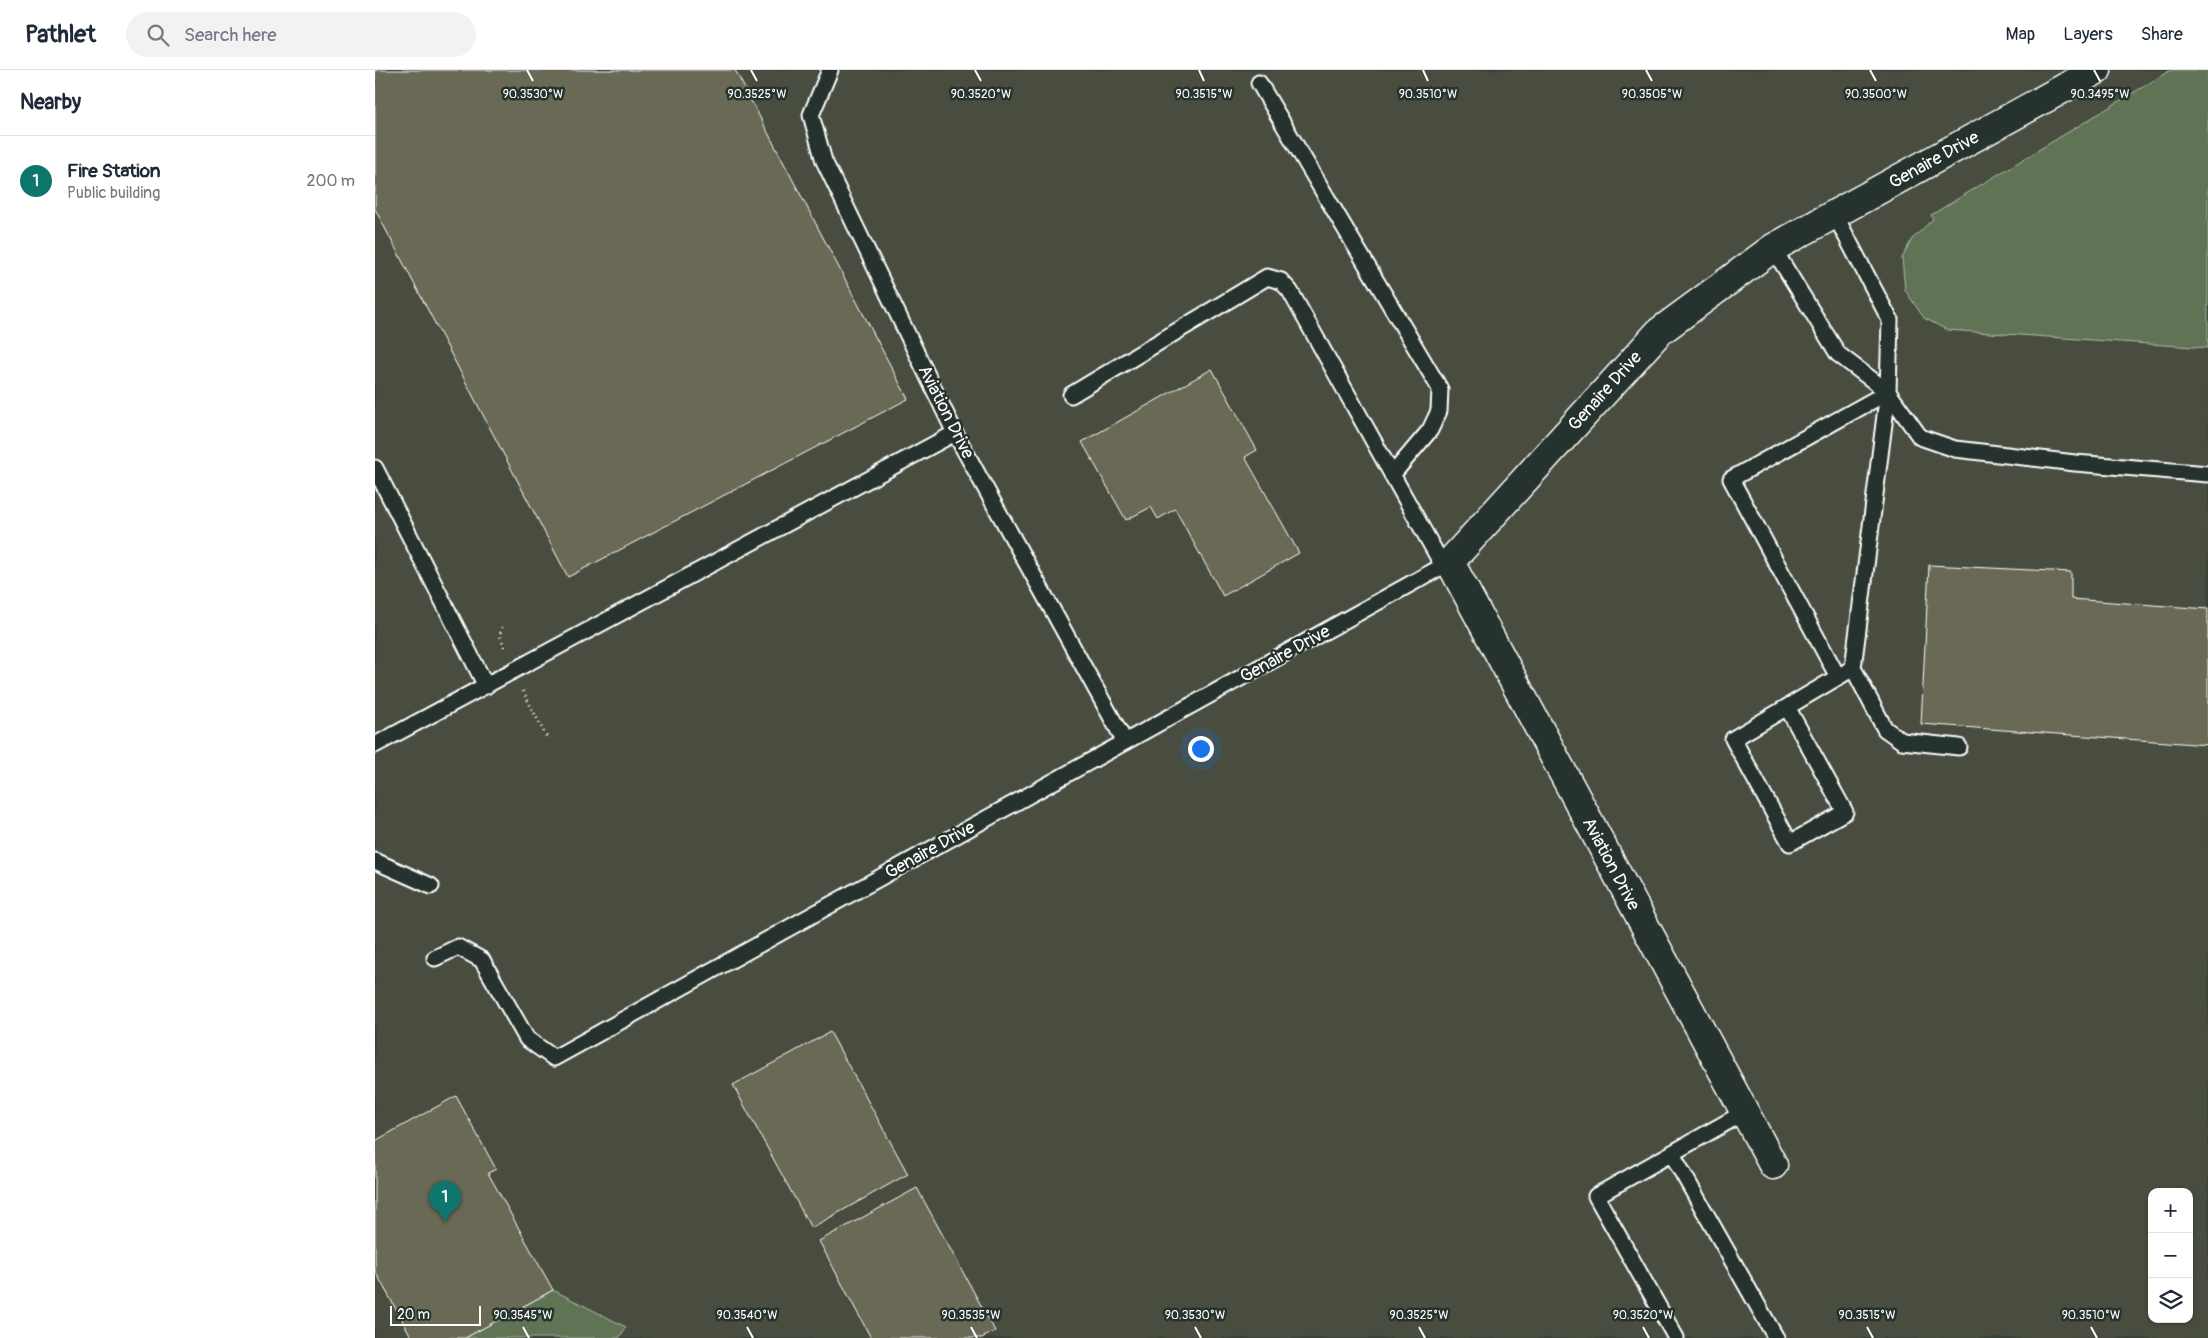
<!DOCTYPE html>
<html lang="en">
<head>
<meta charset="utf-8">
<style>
	:root { --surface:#fff; --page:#f2f2f3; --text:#1f2937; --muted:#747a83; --line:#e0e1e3; --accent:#0f766e }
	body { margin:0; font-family:Pangolin,sans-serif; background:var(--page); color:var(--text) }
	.controls { position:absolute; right:15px; bottom:15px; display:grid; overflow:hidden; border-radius:10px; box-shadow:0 1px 4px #0004 }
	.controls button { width:45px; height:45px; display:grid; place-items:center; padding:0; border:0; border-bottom:1px solid var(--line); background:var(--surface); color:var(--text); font:25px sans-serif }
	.scale { position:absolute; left:15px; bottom:12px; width:91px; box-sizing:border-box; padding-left:5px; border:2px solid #fff; border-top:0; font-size:14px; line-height:18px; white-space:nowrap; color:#fff; -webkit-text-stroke:4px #26332d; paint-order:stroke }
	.you { position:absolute; left:825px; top:678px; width:18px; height:18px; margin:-12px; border:4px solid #fff; border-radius:50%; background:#1a73e8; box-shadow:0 0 0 8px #1a73e833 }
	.badge { display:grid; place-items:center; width:32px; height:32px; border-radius:50%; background:var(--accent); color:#fff; font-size:16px; font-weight:700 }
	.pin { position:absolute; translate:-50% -41px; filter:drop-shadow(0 1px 2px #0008) }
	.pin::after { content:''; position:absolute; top:26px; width:18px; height:15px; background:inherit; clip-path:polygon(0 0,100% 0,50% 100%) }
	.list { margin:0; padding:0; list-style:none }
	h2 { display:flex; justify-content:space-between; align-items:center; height:65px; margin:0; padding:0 20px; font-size:21px }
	h2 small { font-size:16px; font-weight:400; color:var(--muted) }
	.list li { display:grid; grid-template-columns:32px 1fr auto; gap:15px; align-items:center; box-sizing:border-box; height:90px; padding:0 20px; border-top:1px solid var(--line) }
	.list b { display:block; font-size:19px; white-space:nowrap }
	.list p { margin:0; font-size:16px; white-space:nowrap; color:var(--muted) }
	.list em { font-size:16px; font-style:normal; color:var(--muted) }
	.icon { flex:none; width:28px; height:28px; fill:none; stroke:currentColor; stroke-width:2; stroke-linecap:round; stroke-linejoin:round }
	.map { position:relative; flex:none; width:1833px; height:1268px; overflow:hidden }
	header { display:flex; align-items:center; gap:30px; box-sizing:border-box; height:70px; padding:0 25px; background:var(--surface); border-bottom:1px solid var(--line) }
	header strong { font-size:24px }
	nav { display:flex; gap:28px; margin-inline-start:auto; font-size:18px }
	.search { width:350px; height:45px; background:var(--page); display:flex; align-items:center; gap:12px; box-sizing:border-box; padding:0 18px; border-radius:28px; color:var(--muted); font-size:19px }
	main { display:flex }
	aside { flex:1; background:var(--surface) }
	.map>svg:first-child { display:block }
	.built { fill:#484e41; fill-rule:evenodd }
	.green { fill:#617355; stroke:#b0b9aa }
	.building { fill:#6a6954; stroke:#fff }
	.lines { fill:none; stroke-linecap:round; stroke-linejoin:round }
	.lane-casing { stroke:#fff; stroke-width:19 }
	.street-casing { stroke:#fff; stroke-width:31 }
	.path { stroke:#fff; stroke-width:3; stroke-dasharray:1 4; stroke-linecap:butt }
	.lane { stroke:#26332d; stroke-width:15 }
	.street { stroke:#26332d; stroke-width:28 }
	.ticks { fill:none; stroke:#fff; stroke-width:2 }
	.labels { text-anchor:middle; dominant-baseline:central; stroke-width:5; stroke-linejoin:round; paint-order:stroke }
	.street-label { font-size:18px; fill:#fff; stroke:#26332d }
	.ticks-label { font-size:12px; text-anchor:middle; fill:#fff; stroke:#26332d; stroke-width:5; stroke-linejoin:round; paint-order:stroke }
</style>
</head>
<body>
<header>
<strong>Pathlet</strong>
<div class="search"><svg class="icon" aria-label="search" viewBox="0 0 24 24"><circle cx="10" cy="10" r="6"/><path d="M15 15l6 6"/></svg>Search here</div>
<nav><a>Map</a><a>Layers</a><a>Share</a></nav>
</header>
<main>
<aside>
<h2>Nearby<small></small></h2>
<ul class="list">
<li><span class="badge">1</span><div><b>Fire Station</b><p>Public building</p></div><em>200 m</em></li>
</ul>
</aside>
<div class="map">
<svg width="1833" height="1268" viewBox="0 0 1833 1268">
	<rect width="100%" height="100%" fill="#3a4339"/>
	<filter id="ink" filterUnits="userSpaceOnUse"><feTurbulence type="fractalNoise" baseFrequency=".02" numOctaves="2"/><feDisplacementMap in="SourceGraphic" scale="10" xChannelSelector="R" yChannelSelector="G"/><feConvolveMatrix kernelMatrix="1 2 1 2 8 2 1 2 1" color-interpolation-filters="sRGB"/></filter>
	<g filter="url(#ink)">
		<path class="built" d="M0 0H1833V1268H0ZM1777 1122H1814V1249H1777Z"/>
		<path class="green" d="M1796 0H1833V278L1572 260 1549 248 1530 220 1527 188 1537 169 1558 149 1556 145Z
			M178 1220 251 1257 244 1268H90Z"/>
		<path class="building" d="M0 0H360L533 329 193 507 0 139Z
			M837 299 882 380 870 387 924 483 848 526 800 439 783 449 776 437 751 450 707 372Z
			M1554 495 1696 502V529L1833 539V675L1546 654Z
			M455 962 533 1104 436 1158 358 1015Z
			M81 1026 121 1099 113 1103 178 1220 90 1268H37L0 1201V1071Z
			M542 1118 620 1261 607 1268H496L444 1171Z"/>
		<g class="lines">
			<g class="lane-casing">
				<path id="lane" d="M455 0 436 45 449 91 580 363 750 672
					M884 13 1065 319 1064 341 1055 360 1017 405
					M1460 145 1515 250 1513 322 1478 598 1463 607
					M1398 178 1463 284 1513 322
					M696 325 892 207 906 211 915 221 1068 496
					M0 398 111 616
					M1478 598 1510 659 1527 671 1584 677
					M1412 637 1470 742 1415 773 1358 669 1463 607 1356 409 1513 322 1545 367 1580 379 1700 393 1833 404
					M0 675 580 363
					M0 791 56 816
					M60 888 83 877 107 890 152 969 179 988 1075 492
					M1297 1084 1401 1268
					M1301 1268 1221 1126 1370 1042"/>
			</g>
			<g class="street-casing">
				<path id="street" d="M1398 1095 1075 492 1284 262 1398 178 1722 0"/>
			</g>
			<path class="path" d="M127 557 125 565 130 579
				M148 621 173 670"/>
			<use href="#lane" class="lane"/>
			<use href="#street" class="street"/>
		</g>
	</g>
	<path class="ticks" d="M152 0 158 11M376 0 382 11M600 0 606 11M824 0 829 11M1048 0 1053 11M1271 0 1277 11M1495 0 1501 11M1719 0 1725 11M148 1257 154 1268M372 1257 378 1268M596 1257 602 1268M820 1257 826 1268M1044 1257 1050 1268M1268 1257 1274 1268M1492 1257 1498 1268M1716 1257 1722 1268"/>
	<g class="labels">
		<g class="street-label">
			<text transform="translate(1559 90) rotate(-29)">Genaire Drive</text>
			<text transform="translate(1230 321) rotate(-48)">Genaire Drive</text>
			<text transform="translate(571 342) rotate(63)">Aviation Drive</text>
			<text transform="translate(910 584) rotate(-29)">Genaire Drive</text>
			<text transform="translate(555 780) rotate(-29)">Genaire Drive</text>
			<text transform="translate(1236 794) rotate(62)">Aviation Drive</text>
		</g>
	</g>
	<g class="ticks-label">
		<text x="158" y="28">90.3530°W</text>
		<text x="382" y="28">90.3525°W</text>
		<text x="606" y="28">90.3520°W</text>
		<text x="829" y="28">90.3515°W</text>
		<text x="1053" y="28">90.3510°W</text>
		<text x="1277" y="28">90.3505°W</text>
		<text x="1501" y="28">90.3500°W</text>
		<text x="1725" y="28">90.3495°W</text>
		<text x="148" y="1249">90.3545°W</text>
		<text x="372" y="1249">90.3540°W</text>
		<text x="596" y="1249">90.3535°W</text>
		<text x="820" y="1249">90.3530°W</text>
		<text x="1044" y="1249">90.3525°W</text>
		<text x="1268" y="1249">90.3520°W</text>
		<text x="1492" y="1249">90.3515°W</text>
		<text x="1716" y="1249">90.3510°W</text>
	</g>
</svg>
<div class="controls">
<button>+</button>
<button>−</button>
<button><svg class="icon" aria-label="layers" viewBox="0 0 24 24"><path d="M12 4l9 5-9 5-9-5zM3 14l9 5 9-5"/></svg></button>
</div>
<div class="scale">20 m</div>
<div class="you"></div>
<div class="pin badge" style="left:70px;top:1152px">1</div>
</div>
</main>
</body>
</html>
